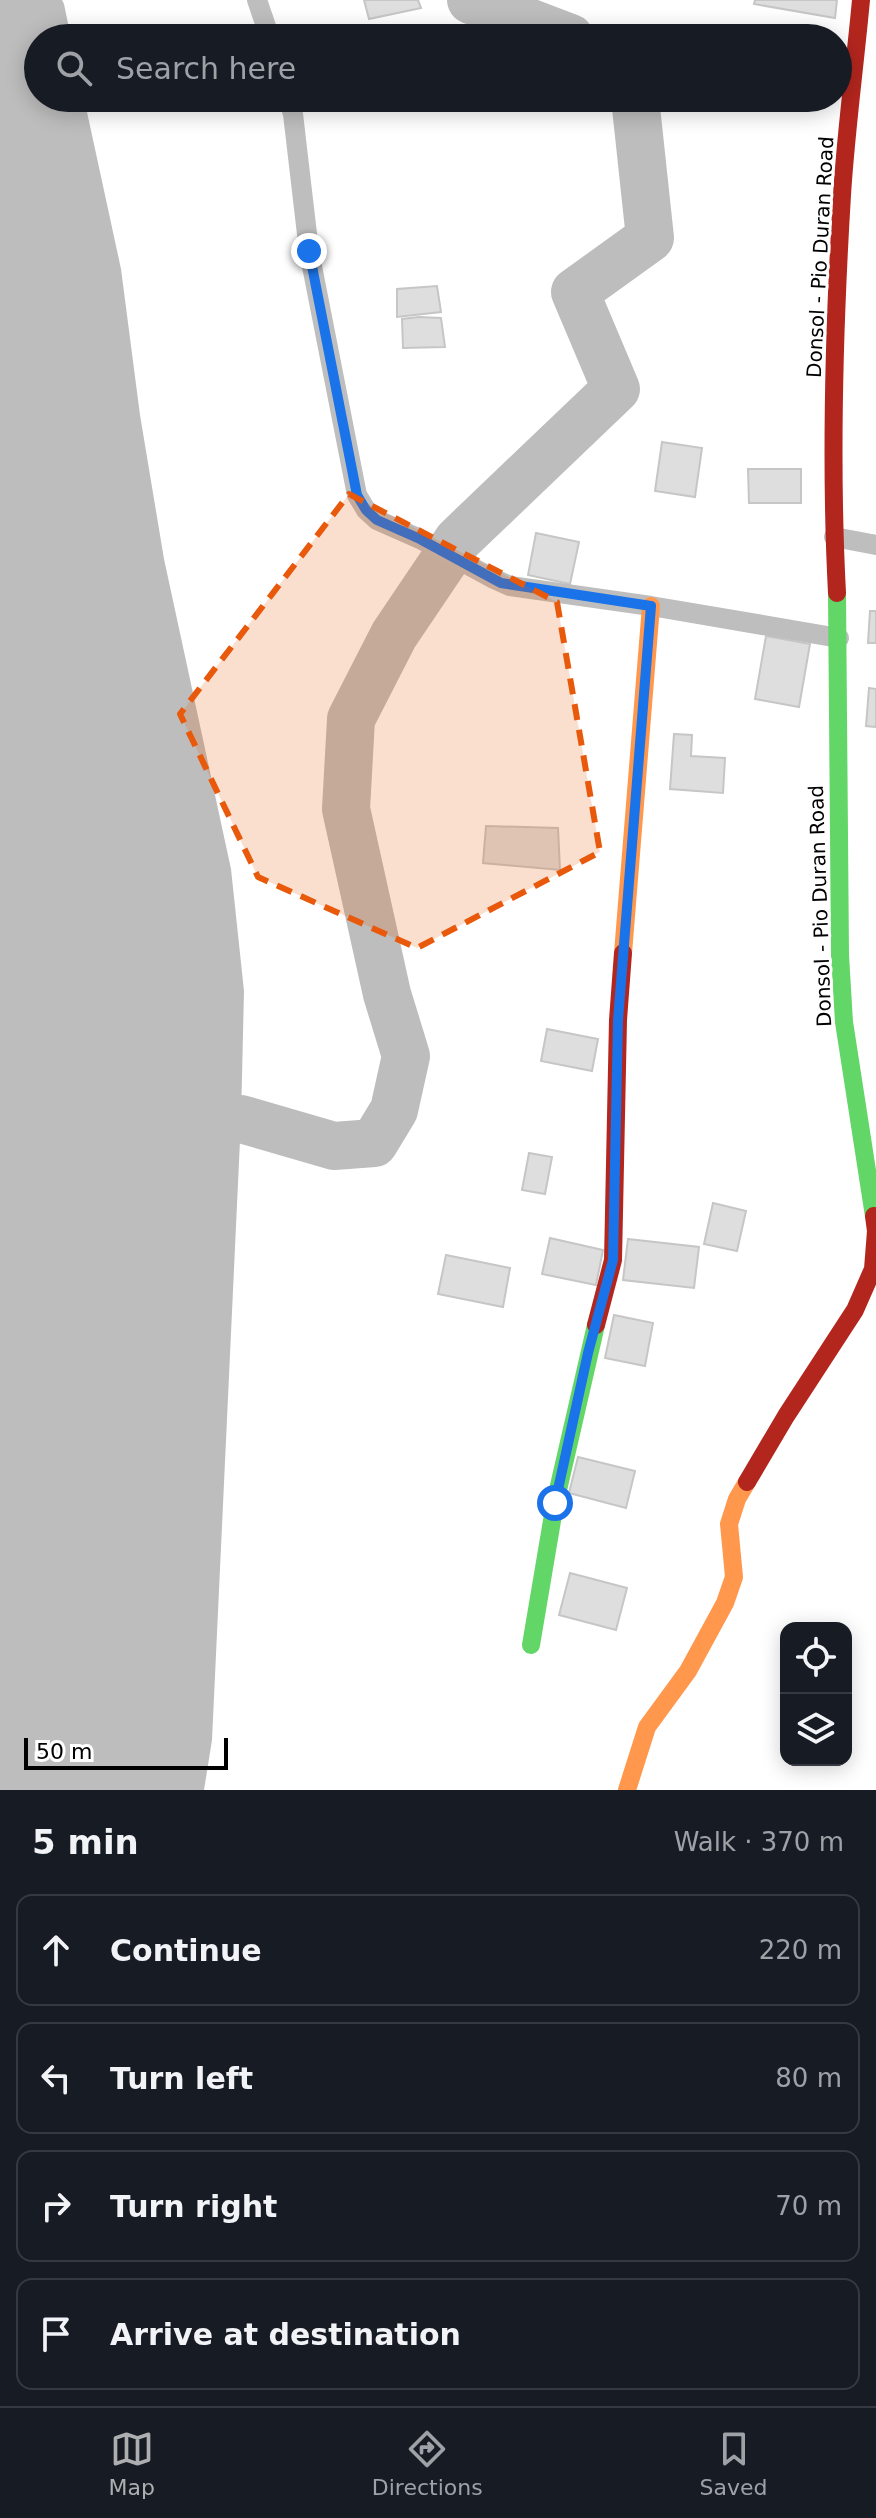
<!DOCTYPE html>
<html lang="en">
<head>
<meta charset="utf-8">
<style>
	:root { --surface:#171b24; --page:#242831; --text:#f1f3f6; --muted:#9ea1a6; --line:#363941; --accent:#adaeaf }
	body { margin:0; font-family:"DejaVu Sans",sans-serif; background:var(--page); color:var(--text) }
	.controls { position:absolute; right:24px; bottom:24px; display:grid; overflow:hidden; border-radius:16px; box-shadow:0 4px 20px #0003 }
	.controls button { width:72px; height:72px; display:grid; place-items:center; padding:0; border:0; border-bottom:2px solid var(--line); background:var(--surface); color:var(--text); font:40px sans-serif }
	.scale { position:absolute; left:24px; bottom:20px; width:204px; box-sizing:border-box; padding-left:8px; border:4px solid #000; border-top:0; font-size:22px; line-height:28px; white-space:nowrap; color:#000; -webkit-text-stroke:6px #fff; paint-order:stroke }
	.stop { position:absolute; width:24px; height:24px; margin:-18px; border:6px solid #1a73e8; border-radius:50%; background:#fff }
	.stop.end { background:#1a73e8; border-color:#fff; box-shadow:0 2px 8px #0008 }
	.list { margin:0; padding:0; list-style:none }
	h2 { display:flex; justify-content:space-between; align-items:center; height:104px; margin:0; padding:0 32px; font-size:34px }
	h2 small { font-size:26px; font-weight:400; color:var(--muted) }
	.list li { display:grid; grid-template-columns:52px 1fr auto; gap:24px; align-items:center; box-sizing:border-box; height:112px; margin:0 16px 16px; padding:0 16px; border:2px solid var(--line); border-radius:16px }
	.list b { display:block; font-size:30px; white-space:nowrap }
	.list em { font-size:26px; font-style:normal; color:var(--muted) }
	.icon { flex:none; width:44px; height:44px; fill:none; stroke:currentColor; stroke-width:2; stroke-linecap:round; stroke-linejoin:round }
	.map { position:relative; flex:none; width:876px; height:1790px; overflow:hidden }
	.search { position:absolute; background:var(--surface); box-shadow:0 4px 20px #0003; left:24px; right:24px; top:24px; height:88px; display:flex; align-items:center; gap:20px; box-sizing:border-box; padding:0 28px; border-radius:44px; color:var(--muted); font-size:30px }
	.sheet { height:616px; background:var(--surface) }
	nav { display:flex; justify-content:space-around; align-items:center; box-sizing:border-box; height:112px; border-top:2px solid var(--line); background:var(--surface); font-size:22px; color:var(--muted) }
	nav a { display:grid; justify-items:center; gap:4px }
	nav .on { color:var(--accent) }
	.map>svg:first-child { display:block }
	.water { fill:#bdbdbd }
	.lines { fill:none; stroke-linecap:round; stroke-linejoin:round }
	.river { stroke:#bdbdbd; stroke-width:48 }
	.building { fill:#dedede; stroke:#c6c6c6; stroke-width:2 }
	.street { stroke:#bebebe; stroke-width:20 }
	.fast { stroke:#63d668; stroke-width:18 }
	.slow { stroke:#ff974d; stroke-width:18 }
	.jam { stroke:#b3261e; stroke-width:18 }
	.route { stroke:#1a73e8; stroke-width:10 }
	.marked { fill:#e8590c; fill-opacity:0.2; stroke:#e8590c; stroke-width:6; stroke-dasharray:16 10; stroke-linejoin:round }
	.labels { text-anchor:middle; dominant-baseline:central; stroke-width:6; stroke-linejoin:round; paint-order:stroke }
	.street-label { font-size:20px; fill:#000; stroke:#fff }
</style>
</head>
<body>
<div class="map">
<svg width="876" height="1790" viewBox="0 0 876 1790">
	<rect width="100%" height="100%" fill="#fff"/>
	<path class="water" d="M0 0H62L64 4 71 38H38V98H84L121 269 140 415 164 559 231 869 244 991 241 1119 212 1740 204 1790H0Z"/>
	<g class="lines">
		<path class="river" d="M471 0 570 38
			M241 1119 334 1146 374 1143 394 1110 406 1056 387 994 346 809 351 719 394 635 458 540 616 389 575 292 650 238 635 98"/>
	</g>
	<path class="building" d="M364 0H418L421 8 369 19Z
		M755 0H837L835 18 754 4Z
		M437 286 441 312 397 317V289Z
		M419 317 441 318 445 347 403 348 402 319Z
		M662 442 702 448 695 497 655 491Z
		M748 469H801V503H749Z
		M536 533 579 542 570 584 528 575Z
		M870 611H876V643H868Z
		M766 636 810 644 799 707 755 699Z
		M869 688 876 689V727L866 726Z
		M674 734 692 735 691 756 725 758 723 793 670 789Z
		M486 826 558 828 560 870 483 863Z
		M547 1029 598 1039 592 1071 541 1061Z
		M529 1153 552 1157 545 1194 522 1190Z
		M713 1203 746 1211 737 1251 704 1244Z
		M550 1238 603 1250 596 1285 542 1274Z
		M628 1239 699 1247 694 1288 623 1280Z
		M446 1255 510 1268 503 1307 438 1294Z
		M614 1315 653 1323 645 1366 605 1358Z
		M578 1457 635 1471 626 1508 569 1493Z
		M570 1573 627 1588 616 1630 559 1615Z"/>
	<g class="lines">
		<path class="street" d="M257 0 270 38
			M288 98 293 114 309 251 357 495 366 510 377 520 420 539 492 578 510 586 651 606 839 638
			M834 537 876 545"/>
		<path class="fast" d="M837 593 840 955 844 1022 874 1216
			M531 1645 555 1503 596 1325"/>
		<path class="slow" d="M623 953 651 606
			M627 1790 647 1727 688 1671 725 1603 734 1577 729 1524 737 1499 747 1482"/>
		<path class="jam" d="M837 593C830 461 834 327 842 195 846 130 855 65 861 0
			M596 1325 613 1260 618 1020 623 953
			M747 1482 786 1416 855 1310 873 1269 876 1231 874 1216"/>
	</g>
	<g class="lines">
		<path class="route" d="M309 251 357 495 366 510 377 520 420 539 501 583 651 606 618 1020 613 1260 588 1353 555 1503"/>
	</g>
	<path class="marked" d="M349 494 557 602 600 852 417 948 258 877 180 714Z"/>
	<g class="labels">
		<g class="street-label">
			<text transform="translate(820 257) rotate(-87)">Donsol - Pio Duran Road</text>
			<text transform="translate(820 906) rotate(-92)">Donsol - Pio Duran Road</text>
		</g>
	</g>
</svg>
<div class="controls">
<button><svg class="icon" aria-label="locate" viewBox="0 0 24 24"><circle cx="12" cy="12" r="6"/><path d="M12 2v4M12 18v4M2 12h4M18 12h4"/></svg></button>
<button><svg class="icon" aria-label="layers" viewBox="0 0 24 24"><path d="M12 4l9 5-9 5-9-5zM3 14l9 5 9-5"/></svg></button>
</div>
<div class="scale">50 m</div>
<div class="stop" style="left:555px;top:1503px"></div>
<div class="stop end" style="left:309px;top:251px"></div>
<div class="search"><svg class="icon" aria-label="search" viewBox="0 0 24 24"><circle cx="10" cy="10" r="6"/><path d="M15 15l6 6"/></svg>Search here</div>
</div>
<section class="sheet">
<h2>5 min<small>Walk · 370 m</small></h2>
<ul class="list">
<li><svg class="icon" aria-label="ahead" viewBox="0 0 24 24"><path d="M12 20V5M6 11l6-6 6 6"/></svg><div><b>Continue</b></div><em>220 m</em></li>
<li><svg class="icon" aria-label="left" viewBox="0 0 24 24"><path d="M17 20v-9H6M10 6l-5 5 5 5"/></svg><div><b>Turn left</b></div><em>80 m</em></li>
<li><svg class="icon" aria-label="right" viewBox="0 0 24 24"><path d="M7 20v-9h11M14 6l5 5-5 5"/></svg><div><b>Turn right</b></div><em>70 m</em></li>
<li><svg class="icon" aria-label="arrive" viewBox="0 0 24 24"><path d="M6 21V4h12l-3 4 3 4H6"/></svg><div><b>Arrive at destination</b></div></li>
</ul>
</section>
<nav>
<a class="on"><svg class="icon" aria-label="map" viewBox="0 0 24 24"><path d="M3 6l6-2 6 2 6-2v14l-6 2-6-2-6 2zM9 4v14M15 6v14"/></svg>Map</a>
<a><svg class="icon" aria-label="directions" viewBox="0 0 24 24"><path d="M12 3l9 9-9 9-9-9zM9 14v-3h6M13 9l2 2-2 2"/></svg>Directions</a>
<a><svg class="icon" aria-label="saved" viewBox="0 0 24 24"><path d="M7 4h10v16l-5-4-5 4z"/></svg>Saved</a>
</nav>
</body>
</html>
